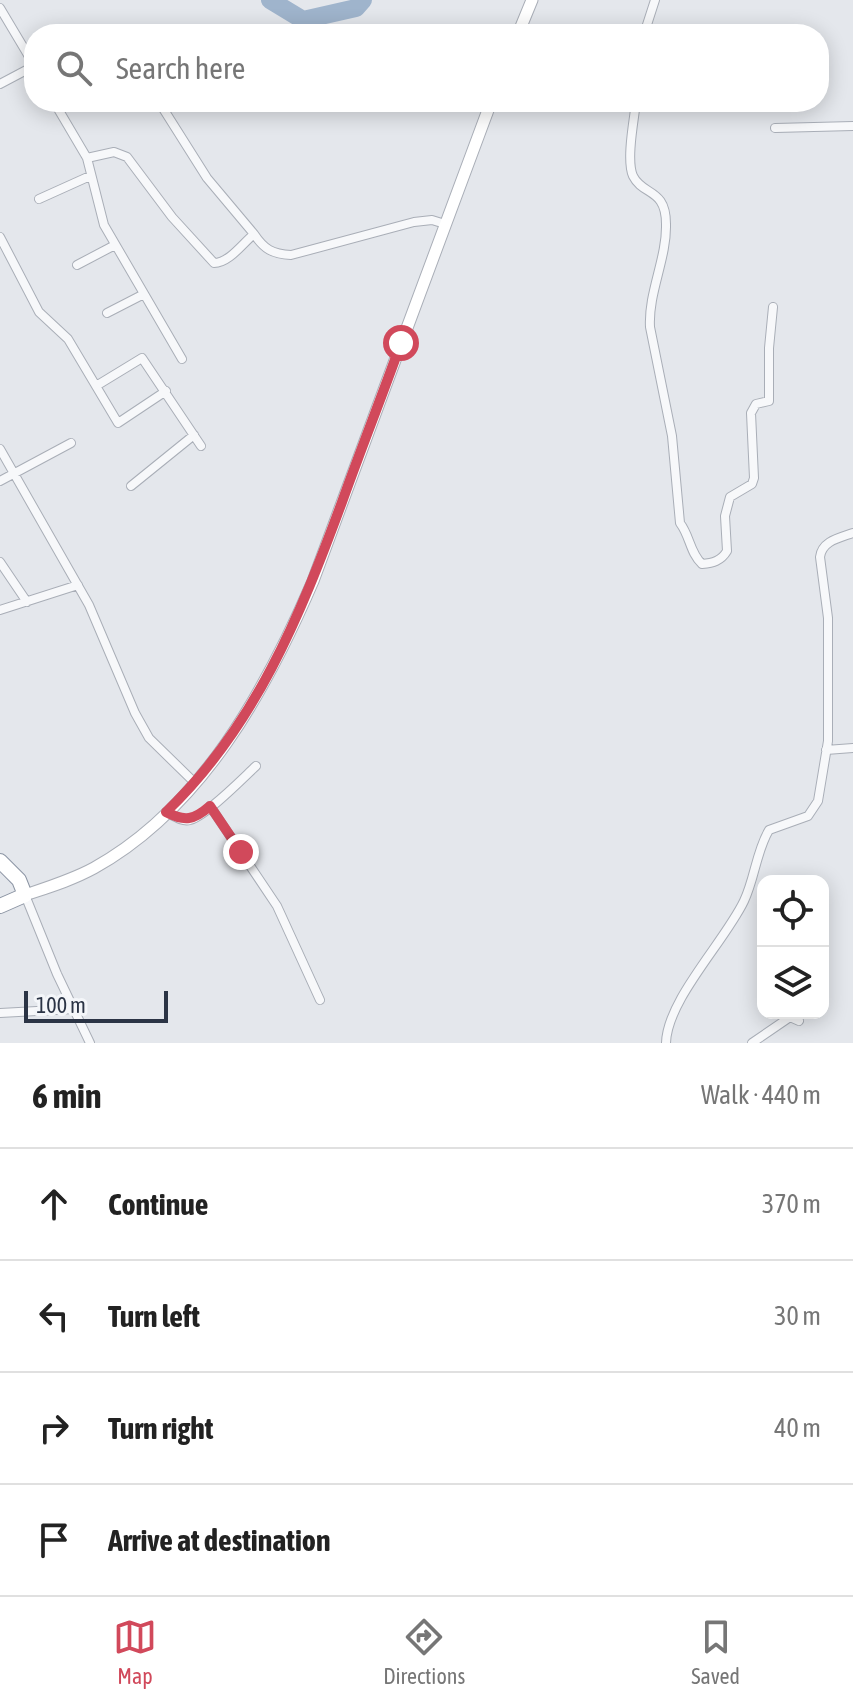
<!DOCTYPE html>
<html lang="en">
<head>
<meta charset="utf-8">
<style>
	:root { --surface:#fff; --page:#f2f2f2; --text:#222; --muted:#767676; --line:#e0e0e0; --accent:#d1495b }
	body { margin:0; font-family:"Asap Condensed",sans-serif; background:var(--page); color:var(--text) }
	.controls { position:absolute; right:24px; bottom:24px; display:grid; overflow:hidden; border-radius:16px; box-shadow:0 4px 20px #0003 }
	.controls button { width:72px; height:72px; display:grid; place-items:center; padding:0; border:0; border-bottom:2px solid var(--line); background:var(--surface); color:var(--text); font:40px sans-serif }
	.scale { position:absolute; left:24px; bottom:20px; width:144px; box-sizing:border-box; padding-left:8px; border:4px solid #2b3445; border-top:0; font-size:22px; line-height:28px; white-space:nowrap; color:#2b3445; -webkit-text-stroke:6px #f4f6f9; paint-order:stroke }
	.stop { position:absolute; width:24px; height:24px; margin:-18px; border:6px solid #d1495b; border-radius:50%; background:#fff }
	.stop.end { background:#d1495b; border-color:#fff; box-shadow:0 2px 8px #0008 }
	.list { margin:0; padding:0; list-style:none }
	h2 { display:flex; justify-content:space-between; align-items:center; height:104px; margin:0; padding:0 32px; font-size:34px }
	h2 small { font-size:26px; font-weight:400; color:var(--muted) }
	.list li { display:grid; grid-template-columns:52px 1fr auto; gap:24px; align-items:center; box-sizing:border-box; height:112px; padding:0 32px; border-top:2px solid var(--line) }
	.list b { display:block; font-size:30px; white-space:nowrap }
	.list em { font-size:26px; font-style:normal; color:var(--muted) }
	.icon { flex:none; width:44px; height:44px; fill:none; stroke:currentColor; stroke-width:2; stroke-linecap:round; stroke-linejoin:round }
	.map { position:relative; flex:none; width:853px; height:1043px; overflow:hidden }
	.search { position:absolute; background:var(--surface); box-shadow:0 4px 20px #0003; left:24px; right:24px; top:24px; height:88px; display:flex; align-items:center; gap:20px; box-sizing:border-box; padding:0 28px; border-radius:32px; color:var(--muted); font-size:30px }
	.sheet { height:552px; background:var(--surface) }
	nav { display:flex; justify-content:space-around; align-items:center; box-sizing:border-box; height:112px; border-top:2px solid var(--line); background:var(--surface); font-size:22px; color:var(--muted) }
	nav a { display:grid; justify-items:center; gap:4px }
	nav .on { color:var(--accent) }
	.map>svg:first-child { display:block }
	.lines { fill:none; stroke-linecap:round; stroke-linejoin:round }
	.river { stroke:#9fb4cc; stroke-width:18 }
	.street-casing { stroke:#a9aeb7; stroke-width:10 }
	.secondary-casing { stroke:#a9aeb7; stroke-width:13 }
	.highway-casing { stroke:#8b94a3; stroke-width:16 }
	.street { stroke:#f7f8fa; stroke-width:8 }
	.secondary { stroke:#fff; stroke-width:11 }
	.highway { stroke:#fff; stroke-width:14 }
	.route { stroke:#d1495b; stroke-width:10 }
</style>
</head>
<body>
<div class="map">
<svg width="853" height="1043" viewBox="0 0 853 1043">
	<rect width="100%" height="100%" fill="#e4e7ec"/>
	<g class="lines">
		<path class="river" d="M270 0 303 20 356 8 363 0"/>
		<g class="street-casing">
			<path id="street" d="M0 8 34 65
				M644 34 655 0
				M0 84 34 66
				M54 102 87 158 104 225 182 359
				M636 102C634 120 626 160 633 176 643 196 666 188 666 224 667 258 648 293 650 327L672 436 680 523C690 536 690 553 702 564 713 563 721 561 727 551L725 516 730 497 752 484 754 478 751 413 756 404 769 401V348L773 307
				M775 128 853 126
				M87 158 114 152 127 157 172 217 214 263C229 263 242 244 254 234L207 178 159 102
				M39 199 90 176
				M254 234C264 249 272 254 291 255L414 222 432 220 445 224
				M0 237 39 312 68 339 118 423 166 391
				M77 265 115 245
				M107 313 144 294
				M96 386 142 358 201 446
				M0 449 89 605 135 713 149 738 195 783
				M0 481 71 443
				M131 486 194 435
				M0 562 27 602
				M0 610 78 585
				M826 750 853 748
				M210 806 277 906 320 1000
				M166 812C174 816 182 822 190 820 207 815 242 779 256 766
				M25 895 57 974 90 1043
				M0 1013 74 1009
				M666 1043C667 1000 725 941 744 901 755 878 756 852 769 830L808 816 818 801 828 741V618L820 557C822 541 839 538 853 533
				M752 1043 790 1017 799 1021"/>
		</g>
		<g class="secondary-casing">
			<path id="secondary" d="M518 34 532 0
				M25 895C49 887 72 880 94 868 202 808 266 690 313 581L491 102"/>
		</g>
		<g class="highway-casing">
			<path id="highway" d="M0 861 19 880 25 895 0 906"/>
		</g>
		<use href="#street" class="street"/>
		<use href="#secondary" class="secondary"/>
		<use href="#highway" class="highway"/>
	</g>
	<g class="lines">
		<path class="route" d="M241 852 210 806C194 820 185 822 166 812 255 727 300 616 342 502 361 449 382 396 401 343"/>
	</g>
</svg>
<div class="controls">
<button><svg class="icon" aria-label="locate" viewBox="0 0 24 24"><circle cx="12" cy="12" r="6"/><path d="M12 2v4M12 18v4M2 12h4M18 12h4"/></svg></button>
<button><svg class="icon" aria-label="layers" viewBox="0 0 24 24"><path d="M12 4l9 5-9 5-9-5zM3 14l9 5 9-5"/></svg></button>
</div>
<div class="scale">100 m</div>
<div class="stop" style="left:401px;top:343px"></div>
<div class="stop end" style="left:241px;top:852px"></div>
<div class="search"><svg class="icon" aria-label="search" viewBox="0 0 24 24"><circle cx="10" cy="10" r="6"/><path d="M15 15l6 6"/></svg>Search here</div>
</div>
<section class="sheet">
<h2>6 min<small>Walk · 440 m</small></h2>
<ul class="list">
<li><svg class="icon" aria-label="ahead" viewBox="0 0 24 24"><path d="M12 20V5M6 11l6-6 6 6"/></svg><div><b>Continue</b></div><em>370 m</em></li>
<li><svg class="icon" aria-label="left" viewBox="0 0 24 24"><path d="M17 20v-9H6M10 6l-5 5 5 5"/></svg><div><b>Turn left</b></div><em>30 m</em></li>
<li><svg class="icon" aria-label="right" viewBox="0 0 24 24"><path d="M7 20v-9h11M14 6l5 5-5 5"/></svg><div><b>Turn right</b></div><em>40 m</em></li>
<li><svg class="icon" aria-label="arrive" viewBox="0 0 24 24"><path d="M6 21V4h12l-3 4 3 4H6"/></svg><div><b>Arrive at destination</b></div></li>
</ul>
</section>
<nav>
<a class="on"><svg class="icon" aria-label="map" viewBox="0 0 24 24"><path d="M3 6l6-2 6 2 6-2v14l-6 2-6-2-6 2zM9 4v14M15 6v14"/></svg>Map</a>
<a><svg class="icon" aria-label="directions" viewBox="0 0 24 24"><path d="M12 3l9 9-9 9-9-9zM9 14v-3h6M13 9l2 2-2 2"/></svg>Directions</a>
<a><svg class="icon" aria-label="saved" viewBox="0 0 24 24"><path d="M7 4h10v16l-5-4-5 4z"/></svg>Saved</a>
</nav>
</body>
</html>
